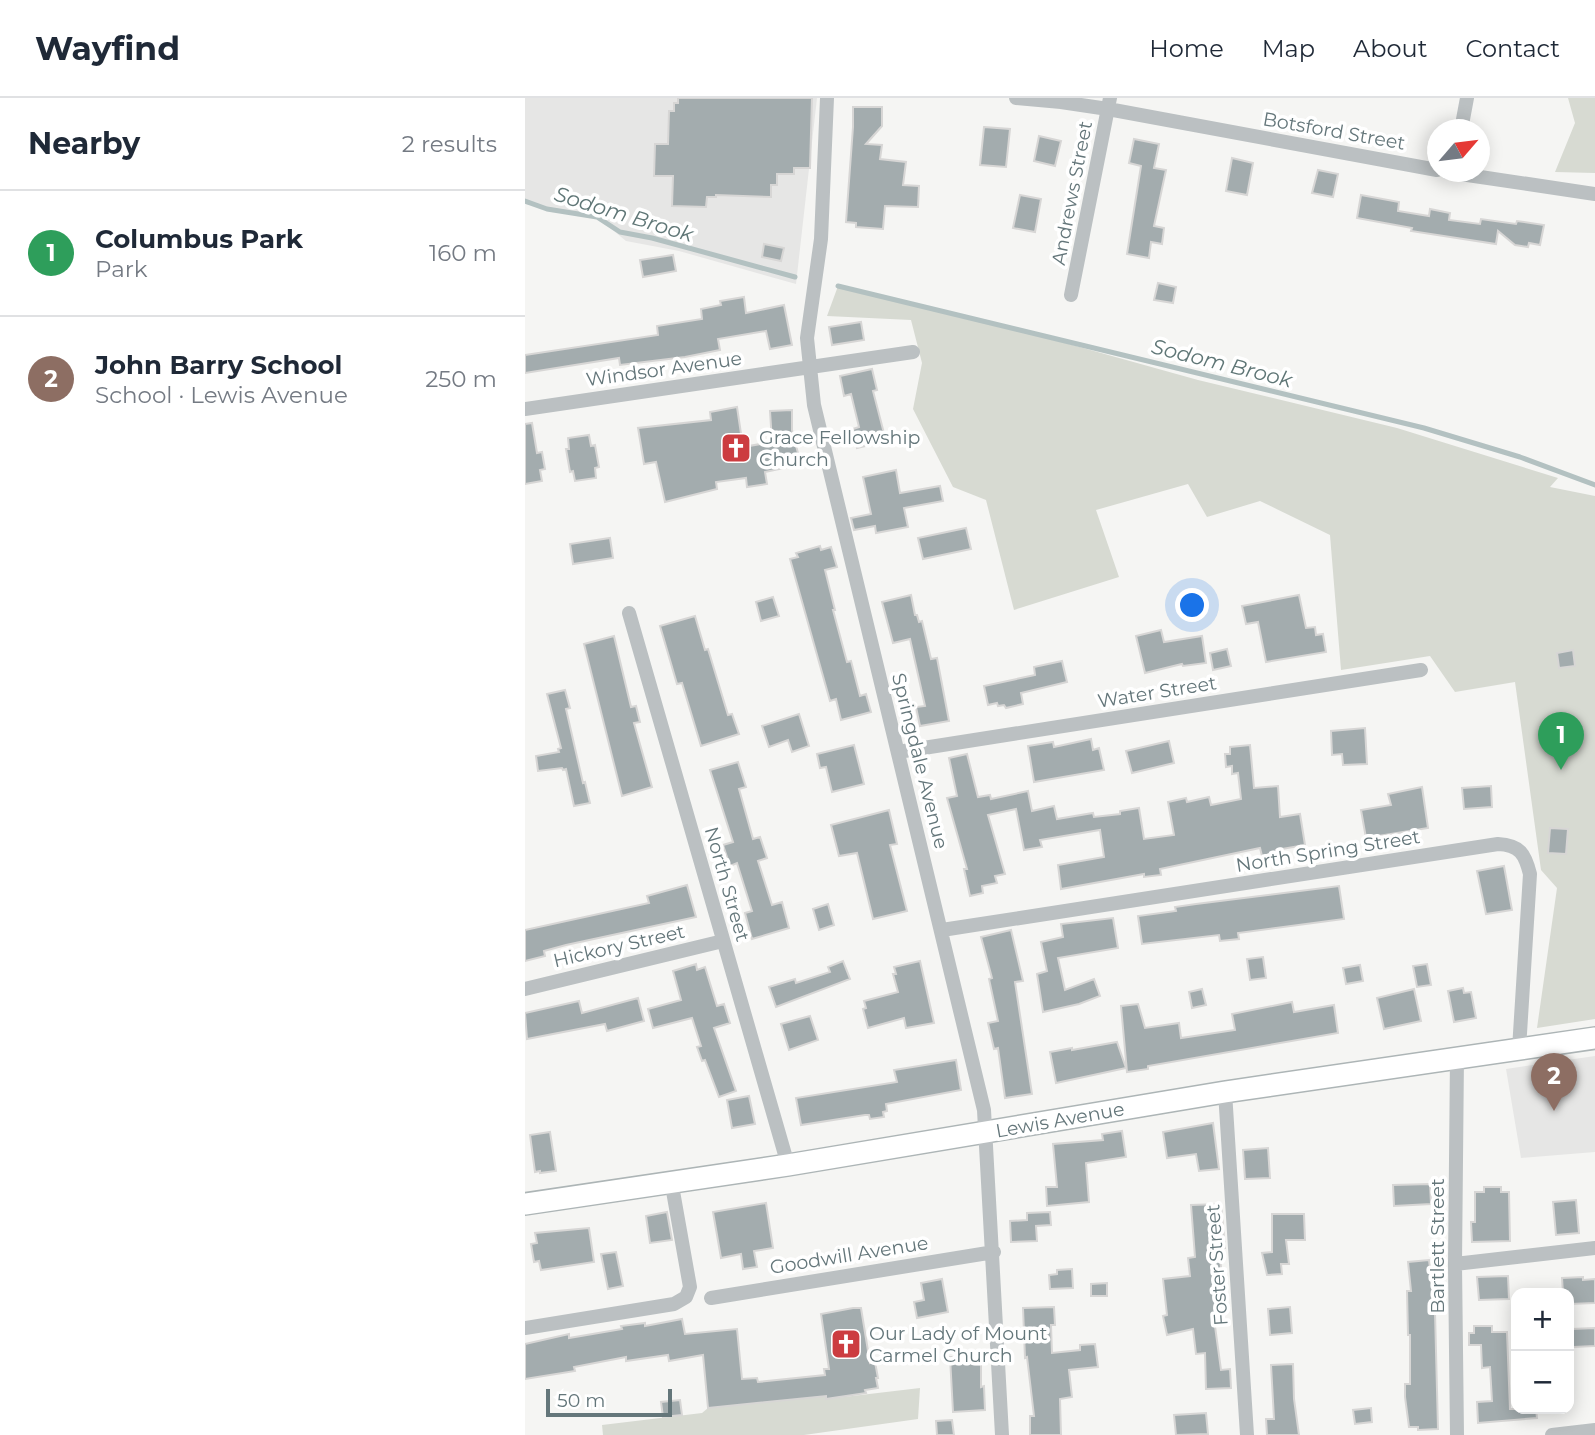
<!DOCTYPE html>
<html lang="en">
<head>
<meta charset="utf-8">
<style>
	:root { --surface:#fff; --page:#f6f6f7; --text:#1f2937; --muted:#747a83; --line:#e0e1e3; --accent:#cc3c40 }
	body { margin:0; font-family:Montserrat,sans-serif; background:var(--page); color:var(--text) }
	.controls { position:absolute; right:21px; bottom:21px; display:grid; overflow:hidden; border-radius:14px; box-shadow:0 4px 18px #0003 }
	.controls button { width:63px; height:63px; display:grid; place-items:center; padding:0; border:0; border-bottom:2px solid var(--line); background:var(--surface); color:var(--text); font:35px sans-serif }
	.compass { position:absolute; left:902px; top:21px; width:63px; height:63px; border-radius:50%; background:var(--surface); box-shadow:0 4px 18px #0003; rotate:62deg }
	.scale { position:absolute; left:21px; bottom:18px; width:126px; box-sizing:border-box; padding-left:7px; border:4px solid #64767a; border-top:0; font-size:19px; line-height:24px; white-space:nowrap; color:#64767a; -webkit-text-stroke:5px #fff; paint-order:stroke }
	.you { position:absolute; left:668px; top:508px; width:24px; height:24px; margin:-18px; border:5px solid #fff; border-radius:50%; background:#1a73e8; box-shadow:0 0 0 10px #1a73e833 }
	.badge { display:grid; place-items:center; width:46px; height:46px; border-radius:50%; background:var(--accent); color:#fff; font-size:23px; font-weight:700 }
	.pin { position:absolute; translate:-50% -58px; filter:drop-shadow(0 2px 4px #0008) }
	.pin::after { content:''; position:absolute; top:37px; width:24px; height:21px; background:inherit; clip-path:polygon(0 0,100% 0,50% 100%) }
	.list { margin:0; padding:0; list-style:none }
	h2 { display:flex; justify-content:space-between; align-items:center; height:91px; margin:0; padding:0 28px; font-size:30px }
	h2 small { font-size:23px; font-weight:400; color:var(--muted) }
	.list li { display:grid; grid-template-columns:46px 1fr auto; gap:21px; align-items:center; box-sizing:border-box; height:126px; padding:0 28px; border-top:2px solid var(--line) }
	.list b { display:block; font-size:26px; white-space:nowrap }
	.list p { margin:0; font-size:23px; white-space:nowrap; color:var(--muted) }
	.list em { font-size:23px; font-style:normal; color:var(--muted) }
	.map { position:relative; flex:none; width:1070px; height:1337px; overflow:hidden }
	header { display:flex; align-items:center; gap:42px; box-sizing:border-box; height:98px; padding:0 35px; background:var(--surface); border-bottom:2px solid var(--line) }
	header strong { font-size:33px }
	nav { display:flex; gap:38px; margin-inline-start:auto; font-size:24px }
	main { display:flex }
	aside { flex:1; background:var(--surface) }
	.map>svg:first-child { display:block }
	.built { fill:#e6e6e5 }
	.green { fill:#d7dad2 }
	.lines { fill:none; stroke-linecap:round; stroke-linejoin:round }
	.stream { stroke:#b3c1c1; stroke-width:5 }
	.building { fill:#a3acae; stroke:#d7d6d5; stroke-width:2 }
	.secondary-casing { stroke:#adb5b6; stroke-width:24 }
	.street { stroke:#bbc0c2; stroke-width:14 }
	.secondary { stroke:#fff; stroke-width:21 }
	.labels { text-anchor:middle; dominant-baseline:central; stroke-width:7; stroke-linejoin:round; paint-order:stroke }
	.street-label { font-size:19px; fill:#64767a; stroke:#fff }
	.poi-label { font-size:19px; fill:#64767a; stroke:#fff; text-anchor:start }
	.water-label { font-size:21px; font-style:italic; fill:#5f7676; stroke:#fff }
</style>
</head>
<body>
<header>
<strong>Wayfind</strong>
<nav><a>Home</a><a>Map</a><a>About</a><a>Contact</a></nav>
</header>
<main>
<aside>
<h2>Nearby<small>2 results</small></h2>
<ul class="list">
<li><span class="badge" style="background:#2e9e5b">1</span><div><b>Columbus Park</b><p>Park</p></div><em>160 m</em></li>
<li><span class="badge" style="background:#8d6e63">2</span><div><b>John Barry School</b><p>School · Lewis Avenue</p></div><em>250 m</em></li>
</ul>
</aside>
<div class="map">
<svg width="1070" height="1337" viewBox="0 0 1070 1337">
	<rect width="100%" height="100%" fill="#f5f5f3"/>
	<path class="built" d="M0 0H292L271 186 154 153 101 143 72 119 0 106Z
		M1070 958V1054L996 1060 981 971Z"/>
	<path class="green" d="M1043 0H1070V75L1030 74 1050 25Z
		M313 188 479 228 673 282 872 330 1033 380 1025 389 1070 398V921L1012 930 1032 790 1016 772 990 584 930 594 905 558 816 572 805 437 735 403 682 419 663 386 571 412 594 479 489 512 461 402 428 389 388 311 397 265 386 222 302 218Z
		M395 1290 393 1321 279 1337H78L77 1327 177 1315 183 1310 301 1298 302 1301Z"/>
	<g class="lines">
		<path class="stream" d="M0 103 22 111 72 119 95 134 127 140 270 179
			M313 188 899 330 995 359 1070 387"/>
	</g>
	<path class="building" d="M153 0H287L285 70H269V76H252V87H246V99L191 97V99H182L181 109 147 108 148 78H129L130 46H143L144 13H149V5H153Z
		M328 9H357V28L341 46 357 47 355 61 381 64 378 87 394 88 393 109 360 108 358 131 331 129V125L321 124 328 29Z
		M459 29 485 31 481 69 455 67Z
		M514 38 536 43 530 68 509 63Z
		M609 41 634 46 629 70 641 72 629 128 639 130 637 146 626 144 624 160 602 156 616 68 604 65Z
		M707 60 728 65 722 97 701 93Z
		M793 72 813 76 808 99 787 95Z
		M495 97 516 101 510 134 488 130Z
		M836 97 874 104 873 113 904 118 905 111 925 115 924 122 955 126 956 121 991 126 992 123 1019 127 1015 147 1004 145 1003 149 990 147 973 133 971 146 886 133 887 130 832 120Z
		M239 146 259 150 256 163 237 159Z
		M148 157 151 173 118 179 115 162Z
		M633 185 651 189 648 205 629 202Z
		M219 199 221 215 259 207 267 247 245 251 241 233 193 241 195 252 160 259 95 267 94 260 0 275V257L133 237 132 228 177 221 176 211 196 207 195 203Z
		M336 224 339 242 307 247 304 229Z
		M347 271 352 292 348 293 361 343 332 350 328 331 334 329 326 296 319 298 315 278Z
		M212 309 218 349 247 344 245 313 267 312V332L274 359H271L273 367 240 374 242 386 222 389 221 380 191 384 192 391 140 404 131 364 119 366 113 330 186 322 185 314Z
		M7 325 12 355 17 354 20 371 15 372 17 383 0 386V326Z
		M64 337 66 348 70 347 74 369 70 370 71 380 50 383 48 373 45 374 41 351H44L43 340Z
		M371 372 375 395 415 388 418 403 379 410 383 429 351 435 350 428 329 432 326 420 346 416 338 379Z
		M441 430 446 451 398 461 393 440Z
		M85 440 88 460 48 466 45 446Z
		M295 448 296 452 306 449 312 469 300 472 310 512H308L322 564 326 563 335 598 341 596 346 614 316 622 311 601 305 603 265 461 273 459 271 455Z
		M386 497 390 517H392L394 524 397 523 406 561 412 560 424 623 395 628 391 609 400 608 385 541 368 545 357 504Z
		M774 497 781 530 790 529 791 537 798 536 801 554 741 564 733 524 721 526 717 508Z
		M248 499 254 518 236 523 231 504Z
		M170 518 180 552 183 551 203 617 207 616 214 636 176 648 157 585 152 586 135 528Z
		M636 532 639 544 677 538 681 565 658 568 657 566 620 575 611 538Z
		M89 538 106 609 111 608 115 624 109 625 127 689 97 698 59 546Z
		M702 551 706 568 688 572 685 555Z
		M1048 552 1050 568 1034 570 1032 555Z
		M537 563 542 584 496 595 498 606 481 610 479 607 473 608 472 605 463 607 459 588 510 577 509 569Z
		M40 592 45 610 41 611 58 685 60 684 65 705 49 708 41 671 38 672 37 670 13 673 11 658 34 654 33 651 36 650 22 596Z
		M274 616 284 648 267 654 263 642 244 649 237 628Z
		M840 630 842 666 818 667 817 656 807 657 806 633Z
		M566 641 568 652 574 650 579 672 509 684 503 648 528 644 529 649Z
		M644 643 649 665 607 675 601 653Z
		M329 647 339 686 307 694 301 669 295 670 292 656Z
		M725 647 729 690 753 688 755 719 775 716 780 747 751 752 752 758 738 762 735 750 635 771 636 777 619 779V776L536 791 533 767 579 759 575 732 515 742 517 749 499 752 491 711 463 717 480 776 470 778 472 785 457 788 458 795 445 798 439 771H442L422 700 432 698 424 660 442 656 453 699 465 697 466 701 503 693 507 713 529 708 532 721 568 715 569 719 595 716V713L614 710 619 741 649 737 643 704 661 700 662 704 684 699 686 707 716 701 713 675 707 676V668L701 669 700 656H705V649Z
		M213 664 221 689 214 691 228 741 235 739 242 760 233 763 247 807 257 804 264 830 227 841 220 815 227 813 212 765 205 768 198 747 208 744 185 672Z
		M966 688 967 709 939 711 937 690Z
		M897 689 903 730 841 740 836 712 866 707 863 696Z
		M364 712 372 746 365 747 382 813 348 821 332 755 314 758 306 727Z
		M1025 730 1043 731 1041 756 1023 755Z
		M979 768 987 812 961 816 952 773Z
		M162 787 171 819 41 847 19 853 20 858 0 863V832L124 805 122 798Z
		M814 788 819 821 713 835 714 841 695 843 694 837 617 846 613 818 651 813 650 809 671 806Z
		M303 806 309 827 294 832 288 811Z
		M588 820 593 850 533 860 540 892 569 881 575 898 554 906 518 914 512 876 522 873 516 844 538 839 536 826Z
		M486 832 498 883 490 884 507 996 480 1000 473 950 469 951 463 925 473 923 464 881 467 880 456 839Z
		M738 859 741 880 725 882 722 861Z
		M318 863 325 881 251 909 244 889 270 881 271 885 305 874 303 869Z
		M395 863 409 925 381 930 379 920 343 930 338 911 341 910 339 903 373 894 368 876H371L369 869Z
		M171 866 172 872 180 869 192 908 199 906 205 925 189 930 211 993 194 999 180 962 177 963 172 949 176 948 167 920 128 930 123 911 156 902 148 873Z
		M902 866 906 887 892 889 888 868Z
		M835 867 838 883 821 886 818 870Z
		M938 890 939 895 946 894 951 920 929 924 923 893Z
		M677 891 681 907 667 910 664 894Z
		M889 891 896 923 859 931 852 900Z
		M113 900 119 923 82 933 80 926 2 941 0 915 54 903 57 915Z
		M767 904 769 914 809 907 813 935 623 968V971L602 974 596 908 613 906 620 930 654 925 656 940 710 932 707 916Z
		M285 918 293 942 264 952 256 926Z
		M592 944 601 970 531 985 525 954 547 950V952Z
		M431 962 436 992 361 1006 362 1013 358 1014 359 1019 345 1021 344 1017H340L276 1027 271 1000 372 984 369 972Z
		M224 998 230 1026 207 1030 202 1002Z
		M688 1025 694 1071 674 1073 671 1056 642 1060 638 1034Z
		M597 1033 601 1059 561 1065 564 1104 522 1108 521 1089H532L528 1046 578 1042 577 1036Z
		M25 1034 31 1073 15 1075V1073L10 1074 5 1037Z
		M743 1050 745 1080 720 1081 718 1052Z
		M905 1086 906 1106 869 1108 868 1087Z
		M959 1089H976V1094H984L985 1143 947 1144 946 1124H950V1094H959Z
		M1051 1102 1054 1135 1031 1137 1028 1104Z
		M241 1105 248 1150 229 1153 232 1169 218 1171 216 1156 196 1160 188 1114Z
		M696 1106 700 1150H694L697 1179H692L698 1219 689 1221 696 1272 705 1271 706 1290 681 1291 680 1255 671 1256 668 1231 642 1237 638 1218 642 1217 638 1181 665 1178 663 1160 670 1159 666 1107Z
		M142 1114 147 1142 125 1145 121 1118Z
		M525 1114 526 1127 511 1128 512 1143 486 1144 485 1123 502 1122V1115Z
		M747 1116H779L780 1142H761L764 1166H756L757 1176 742 1177 737 1155 747 1154Z
		M64 1130 69 1164 16 1172 14 1163 9 1164 6 1146 12 1145 10 1135Z
		M91 1154 98 1188 83 1191 76 1156Z
		M904 1162 910 1214 913 1331 893 1332V1329H884L880 1299V1286H885V1237H883L882 1193H886L883 1164Z
		M547 1171 548 1190 525 1191 524 1177 532 1176V1172Z
		M983 1178 984 1201 954 1202 952 1179Z
		M1058 1179V1182L1070 1181V1205L1044 1206V1195H1038L1037 1180Z
		M417 1181 423 1214 392 1220 389 1204 399 1202 396 1185Z
		M582 1185V1198H566V1186Z
		M529 1209 530 1227H526L527 1255 555 1252V1247L570 1246 573 1269 544 1272 547 1299 535 1301 536 1337H505V1318H509L502 1259 500 1260 498 1210Z
		M765 1209 767 1235 745 1237 743 1211Z
		M328 1210H336L345 1265 350 1264 353 1280H351L353 1290 340 1292 341 1295 301 1301V1298L183 1310 178 1257 144 1263 143 1257 101 1263V1259L49 1269 50 1273 0 1281V1246L44 1236V1240L97 1231 96 1228 120 1225V1228L157 1221 160 1236 212 1231 217 1281 232 1280 233 1284 300 1277 299 1271H304L296 1216Z
		M949 1228H967V1234H982L985 1311H1011L1012 1320 953 1325 952 1304 967 1303 965 1269 957 1270 956 1247H944V1235H949Z
		M1070 1230V1248L1048 1249 1047 1231Z
		M425 1259H456V1289L459 1288 460 1312 428 1314Z
		M768 1266 769 1301 774 1337H742L741 1321H749L746 1267Z
		M155 1302 157 1317 138 1319 136 1304Z
		M846 1310 847 1324 830 1326 828 1312Z
		M681 1315 683 1336 651 1337 649 1317Z
		M427 1322 429 1337H412L411 1323Z"/>
	<g class="lines">
		<g class="secondary-casing">
			<path id="secondary" d="M0 1106 263 1067 700 994 1070 940"/>
		</g>
		<path class="street" d="M302 0 296 141 282 240 289 307 459 1012C466 1121 472 1229 477 1337
			M491 0 536 4 583 11 912 72
			M936 32 942 0
			M922 74 1070 96
			M546 197 585 0
			M0 311 388 254
			M104 515 263 1067
			M373 654 896 572
			M417 832 973 746C995 747 1000 756 1005 776L994 951
			M0 891 198 843
			M700 994 722 1337
			M930 1166 1070 1150
			M186 1200 469 1154
			M0 1230 149 1206 161 1199 165 1189 146 1082
			M932 1337 930 1166 932 958
			M1027 1337 1070 1332"/>
		<use href="#secondary" class="secondary"/>
	</g>
	<defs>
		<g id="church-square" transform="scale(1.575)"><rect x="-9" y="-9" width="18" height="18" rx="4" fill="#cc3c40" stroke="#fff"/><path d="M-1.2-6h2.4v3.5h3.3v2.4h-3.3V6h-2.4V-.1h-3.3v-2.4h3.3Z" fill="#fff"/></g>
	</defs>
	<g fill-rule="evenodd">
		<use href="#church-square" x="211" y="350"/>
		<use href="#church-square" x="321" y="1246"/>
	</g>
	<g class="labels">
		<g class="street-label">
			<text transform="translate(809 33) rotate(10)">Botsford Street</text>
			<text transform="translate(547 95) rotate(-79)">Andrews Street</text>
			<text transform="translate(139 271) rotate(-8)">Windsor Avenue</text>
			<text transform="translate(632 594) rotate(-9)">Water Street</text>
			<text transform="translate(395 663) rotate(76)">Springdale Avenue</text>
			<text transform="translate(803 753) rotate(-9)">North Spring Street</text>
			<text transform="translate(202 786) rotate(74)">North Street</text>
			<text transform="translate(94 848) rotate(-13)">Hickory Street</text>
			<text transform="translate(535 1022) rotate(-10)">Lewis Avenue</text>
			<text transform="translate(912 1148) rotate(-90)">Bartlett Street</text>
			<text transform="translate(324 1157) rotate(-9)">Goodwill Avenue</text>
			<text transform="translate(692 1167) rotate(-94)">Foster Street</text>
		</g>
		<g class="poi-label">
			<text x="234" y="339">Grace Fellowship<tspan x="234" dy="22">Church</tspan></text>
			<text x="344" y="1235">Our Lady of Mount<tspan x="344" dy="22">Carmel Church</tspan></text>
		</g>
		<g class="water-label">
			<text transform="translate(99 116) rotate(17)">Sodom Brook</text>
			<text transform="translate(697 265) rotate(14)">Sodom Brook</text>
		</g>
	</g>
</svg>
<div class="controls">
<button>+</button>
<button>−</button>
</div>
<svg class="compass" viewBox="-18 -18 36 36"><path d="M0-13l5 13h-10z" fill="#e53935"/><path d="M0 13l5-13h-10z" fill="#747a83"/></svg>
<div class="scale">50 m</div>
<div class="you"></div>
<div class="pin badge" style="left:1036px;top:672px;background:#2e9e5b">1</div>
<div class="pin badge" style="left:1029px;top:1013px;background:#8d6e63">2</div>
</div>
</main>
</body>
</html>
